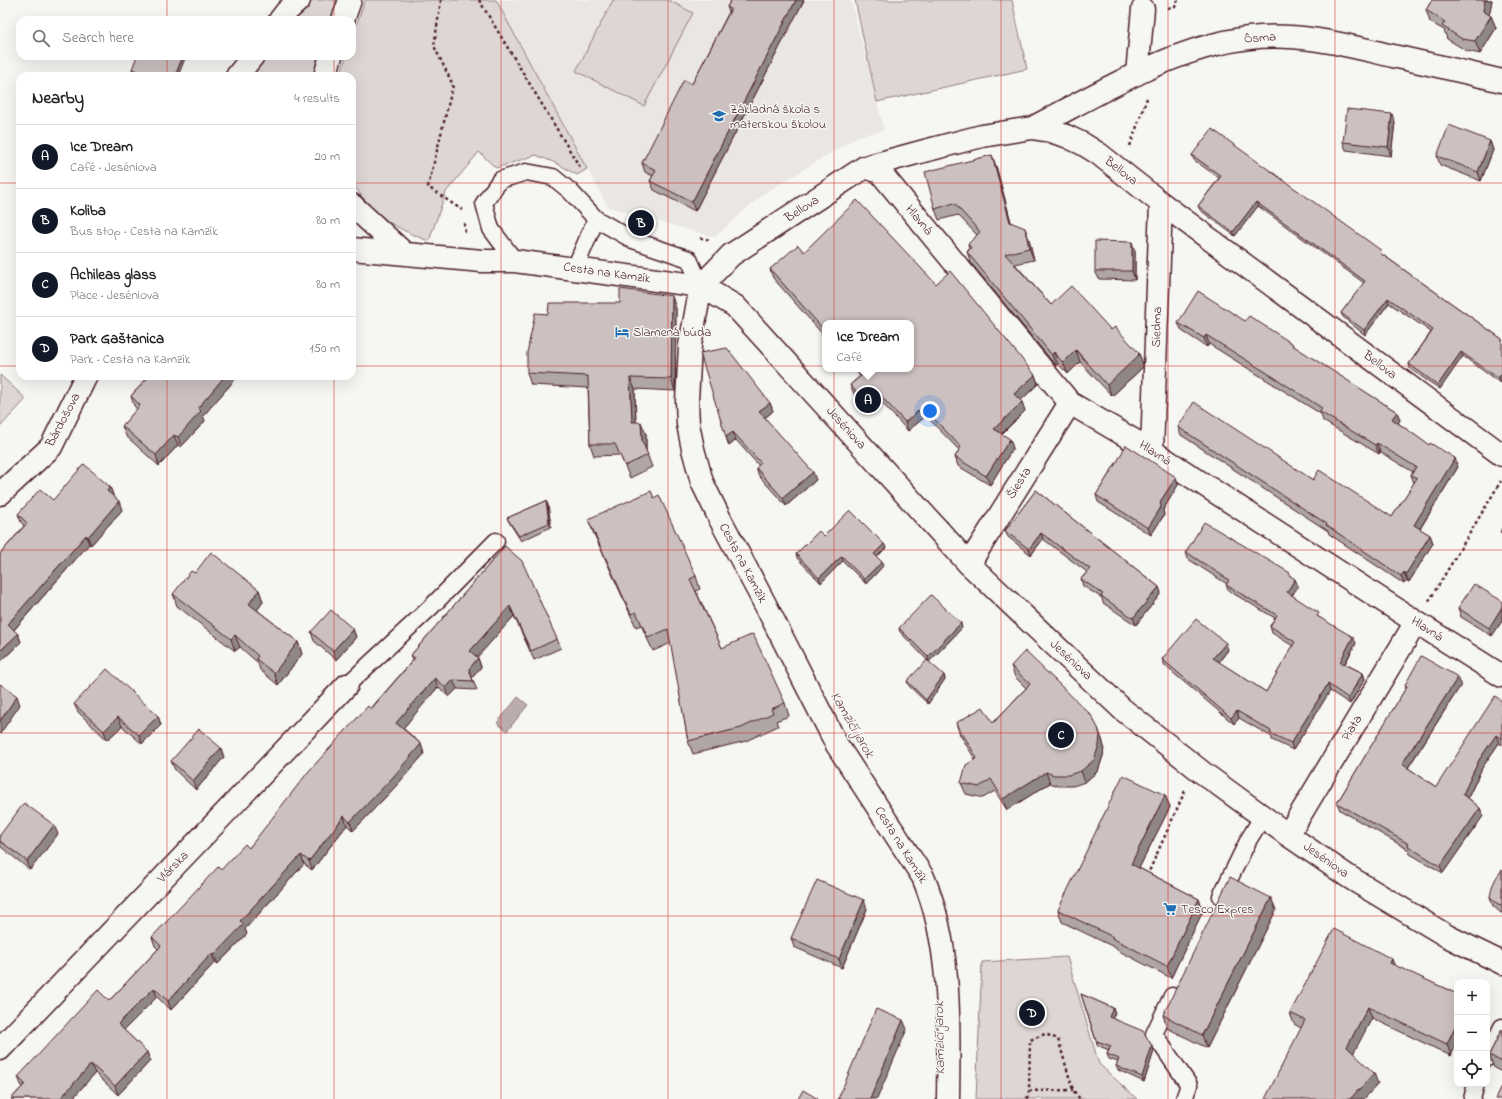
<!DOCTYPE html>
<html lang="en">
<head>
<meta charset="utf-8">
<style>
	:root { --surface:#fff; --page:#f2f2f2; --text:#222; --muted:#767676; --line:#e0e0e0; --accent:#111827 }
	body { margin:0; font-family:"Indie Flower",sans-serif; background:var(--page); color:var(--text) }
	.controls { position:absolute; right:12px; bottom:12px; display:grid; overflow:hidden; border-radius:8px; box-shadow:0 4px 16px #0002 }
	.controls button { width:36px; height:36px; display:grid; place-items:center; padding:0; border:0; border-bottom:1px solid var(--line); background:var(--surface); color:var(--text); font:20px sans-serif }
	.you { position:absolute; left:930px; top:411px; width:14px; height:14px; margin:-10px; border:3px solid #fff; border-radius:50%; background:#1a73e8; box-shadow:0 0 0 6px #1a73e833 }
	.badge { display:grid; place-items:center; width:26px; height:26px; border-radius:50%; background:var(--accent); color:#fff; font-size:13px; font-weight:700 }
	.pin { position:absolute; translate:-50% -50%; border:2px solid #fff; box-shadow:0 1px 4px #0006 }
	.popup { position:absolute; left:822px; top:320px; width:92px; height:52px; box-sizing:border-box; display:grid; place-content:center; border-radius:8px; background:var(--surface); filter:drop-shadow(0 1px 3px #0005); font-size:13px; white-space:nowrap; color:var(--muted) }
	.popup b { font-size:15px; color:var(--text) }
	.popup::after { content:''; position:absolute; left:50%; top:100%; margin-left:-8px; border:8px solid transparent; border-top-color:var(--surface) }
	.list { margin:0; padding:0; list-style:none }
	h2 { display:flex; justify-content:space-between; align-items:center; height:52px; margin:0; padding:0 16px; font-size:17px }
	h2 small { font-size:13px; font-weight:400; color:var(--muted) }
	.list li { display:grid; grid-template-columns:26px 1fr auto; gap:12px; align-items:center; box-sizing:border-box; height:64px; padding:0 16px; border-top:1px solid var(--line) }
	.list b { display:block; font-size:15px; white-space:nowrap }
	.list p { margin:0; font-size:13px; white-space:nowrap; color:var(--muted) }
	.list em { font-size:13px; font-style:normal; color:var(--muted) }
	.icon { flex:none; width:22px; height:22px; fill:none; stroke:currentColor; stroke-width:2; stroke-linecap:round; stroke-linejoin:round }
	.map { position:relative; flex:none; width:1502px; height:1099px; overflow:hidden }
	.search { position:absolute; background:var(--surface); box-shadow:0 4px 16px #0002; left:16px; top:16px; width:340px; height:44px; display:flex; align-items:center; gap:10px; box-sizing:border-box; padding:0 14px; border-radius:12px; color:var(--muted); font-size:15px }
	.panel { position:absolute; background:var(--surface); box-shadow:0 4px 16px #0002; left:16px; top:72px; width:340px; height:308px; border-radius:12px }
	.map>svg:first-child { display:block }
	.built { fill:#e9e6e3 }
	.green { fill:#ddd6d5; stroke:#947a80 }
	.water { fill:#bbadae; stroke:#8e747a }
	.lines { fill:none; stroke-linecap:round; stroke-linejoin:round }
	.lane-casing { stroke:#4a1f2b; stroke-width:19 }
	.street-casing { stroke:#4a1f2b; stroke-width:25 }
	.secondary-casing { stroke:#4a1f2b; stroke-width:25 }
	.path { stroke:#4a1f2b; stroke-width:2.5; stroke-dasharray:3 3; stroke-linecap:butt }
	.lane { stroke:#f6f6f2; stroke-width:16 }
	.street { stroke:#f6f6f2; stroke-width:22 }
	.secondary { stroke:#f6f6f2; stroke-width:22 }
	.wall { fill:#afa6a5; stroke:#4a1f2b }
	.shaded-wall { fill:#8f8786; stroke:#4a1f2b }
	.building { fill:#ccc1c0; stroke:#4a1f2b }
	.grid { fill:none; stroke:#d62828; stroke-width:1; stroke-opacity:0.55 }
	.labels { text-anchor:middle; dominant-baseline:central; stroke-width:3; stroke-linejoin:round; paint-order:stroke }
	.street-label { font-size:13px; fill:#4a1f2b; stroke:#f6f6f2 }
	.poi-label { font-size:13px; fill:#4a1f2b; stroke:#f6f6f2; text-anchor:start }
	.water-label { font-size:14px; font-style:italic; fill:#6c4a52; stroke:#f6f6f2 }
</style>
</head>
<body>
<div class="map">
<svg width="1502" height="1099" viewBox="0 0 1502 1099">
	<rect width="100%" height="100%" fill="#f6f6f2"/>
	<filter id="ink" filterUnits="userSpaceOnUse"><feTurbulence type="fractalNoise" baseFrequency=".025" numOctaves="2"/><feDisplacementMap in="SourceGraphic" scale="8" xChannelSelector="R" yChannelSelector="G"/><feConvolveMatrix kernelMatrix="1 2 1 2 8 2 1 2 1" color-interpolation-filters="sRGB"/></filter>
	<g filter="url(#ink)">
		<path class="built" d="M496 0H851L884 130 859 136 763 194 715 237 608 207Z"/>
		<path class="green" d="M313 0H337L330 20H294Z
			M365 0H496L587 169 577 175 558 164 536 155 496 168 479 152 446 192 429 241C394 228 371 215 352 181V76H340L346 56H352V38Z
			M613 0H668L693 13 644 106 576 71Z
			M855 0H1012L1027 69 877 102Z
			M261 56H318L313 76H249Z
			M0 375 26 399 0 427Z
			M1067 957 1099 1064 1137 1099H976L982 962Z"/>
		<path class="water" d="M518 697 528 705 507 731 497 723Z"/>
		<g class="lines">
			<g class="lane-casing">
				<path id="lane" d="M515 261 491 229 484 203 500 180 526 172 553 177 570 191 596 219 633 240 689 259 701 286
					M575 268 596 219
					M347 685 430 608 496 541
					M1221 896 1249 839 1263 816
					M1172 996 1154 1034 1189 1085 1184 1099
					M1487 1058 1502 1027
					M1472 1099 1476 1084"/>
			</g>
			<g class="street-casing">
				<path id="street" d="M280 20 287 11 299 0
					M343 20 350 0
					M1137 74 1143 9
					M237 76 253 56
					M325 76 331 56
					M1032 128C1100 93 1173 47 1249 38 1298 32 1346 45 1393 56 1429 64 1466 72 1502 81
					M865 167 880 172 1070 403 1152 451 1416 622 1502 676
					M352 205 405 254
					M352 249 482 261H515L701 286
					M701 286 731 255 865 167 924 151 982 136 1032 128 1050 131 1066 136 1083 144 1099 154 1161 203 1502 455
					M701 286 690 345 687 401 688 424 693 449 702 482 720 519 765 604 837 745 923 877C952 945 949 1026 948 1099
					M1152 451 1161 203
					M0 494 51 447 86 376
					M969 564 1070 403
					M1288 835 1416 622
					M0 1049 347 685"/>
			</g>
			<g class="secondary-casing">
				<path id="secondary" d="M701 286 735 306 969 564 1122 709 1203 773 1288 835 1349 877 1447 936 1502 963"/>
			</g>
			<path class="path" d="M441 0 434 46 453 85 428 187 462 210
				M479 0 581 169
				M1168 8 1175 7 1178 0
				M1130 146 1147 98
				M464 223 465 232
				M700 238 711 240
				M1429 601 1501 481
				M1147 876 1185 791
				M1029 1091 1073 1090
				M1027 1099 1029 1091 1030 1040 1045 1034 1058 1039 1073 1090 1080 1099"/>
			<use href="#lane" class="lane"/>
			<use href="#street" class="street"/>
			<use href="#secondary" class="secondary"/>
		</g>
		<path class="wall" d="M731 0H804L695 211 654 190 650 181 653 176 645 172 642 163 692 84 729 12 727 7Z
			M1432 0H1492L1489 15 1491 16 1496 28 1480 54 1467 51 1447 39 1444 30 1430 22 1426 10Z
			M132 69 178 76H139L133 73Z
			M1395 122 1391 156 1346 150 1343 142Z
			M1490 141 1493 150 1481 181 1440 165 1437 156Z
			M1192 155 1383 255 1502 339 1500 383 1463 356 1440 389 1410 369 1409 364 1431 332 1389 303 1365 335 1343 317 1341 313 1364 283 1258 206 1235 236 1200 210 1198 206 1219 178 1194 160Z
			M996 166 1011 222 1029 239 1034 260 1015 264 1051 305 1143 364V367L1112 396 1080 362 1068 374 1058 364 1056 366 971 263 967 252 969 249 968 244 977 235 958 215 939 220 935 209Z
			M1135 251V280L1099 279 1095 271Z
			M804 252 936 284 1035 375 1038 384 1020 401 1022 402 1025 411 1002 434 1013 448 990 485 958 466 955 457 959 450 926 416 908 431 882 403 871 414 854 394 850 385 860 376 854 369H911L825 323V337L773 278 770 269Z
			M676 308 675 391 635 389 636 422 646 434V451L652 467 630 478 620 455 594 456 590 444 588 388 531 385 527 373 548 314Z
			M1245 321 1294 347 1397 412 1400 420 1398 423 1458 467 1420 529 1430 535 1433 543 1409 582 1407 581 1404 584 1329 534 1328 531 1181 435 1178 427 1313 480 1392 517 1414 483 1411 475 1413 472 1380 452 1379 454 1323 421 1321 414 1209 344 1207 347 1182 331 1178 323Z
			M149 376H238L203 416 205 421 181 447 178 445 159 466 126 436 122 426 137 409 134 406 131 396Z
			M770 403 773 411 765 418 816 480 786 506 759 476 756 468 759 466 736 440 729 446 726 437Z
			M1118 460 1176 477 1178 485 1163 510 1164 515 1151 535 1098 502 1096 495Z
			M110 487 113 495V496L122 510 91 545 89 544 14 630 18 634 21 642 0 662V554L24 526 21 522 18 514 53 500Z
			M1036 490 1159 587 1161 593 1136 625 1103 603 1102 598 1083 586 1081 579 1087 572 1043 539 1031 555 1008 537 1005 531Z
			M654 498 696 576 700 589 696 591 722 648 785 703 789 716 776 721 778 726 746 741 693 754 688 741 671 643 653 651 641 625 636 627 593 532 588 519Z
			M546 501 548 505 551 527 521 541 509 522 507 518Z
			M824 536 884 544 886 548 877 557 883 566 866 584 843 561 821 583 797 558 796 554Z
			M505 546 557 639 561 648 534 660 514 616 477 657 478 658 481 667 472 678 477 690 457 689 449 697 438 687 403 728 421 744 424 754 396 786 353 831 347 825 312 870 304 864 245 929 247 934 218 964 215 962 171 1010 157 997 124 1030 147 1052 150 1061 118 1095 95 1073 72 1099H11L22 1087 18 1077 109 1001 158 949 155 946 152 937 221 870 249 848 413 660 411 655Z
			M1186 552 1291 576 1298 586 1292 596 1320 618 1356 643 1345 664 1363 673 1365 679 1350 704 1330 691 1293 750 1272 740V737L1239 718 1234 724 1165 666 1162 659 1228 650 1219 662 1266 692 1293 646 1272 633 1270 626 1275 618 1229 591 1226 585 1227 584 1188 559Z
			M195 573 259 590 263 602 257 610 298 642 302 654 278 685 260 670 258 663 240 647 235 651 177 606 173 594Z
			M1502 601V621L1492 636 1461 617 1458 608Z
			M899 628H962L929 662 900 632Z
			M353 629 356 637 336 660 314 641 311 632Z
			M1011 666 1102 739 1104 747 1103 756 1098 771 1085 782 1073 786H1058L1050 783 1007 810 995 791 983 798 966 794 961 783 975 759 960 735 956 723H993L1026 688 1015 677Z
			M944 675 945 679 928 704 909 686 907 681Z
			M1405 685H1461L1408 768 1436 787 1502 701V745L1499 743 1482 768 1468 798 1480 808 1483 816 1443 873 1410 854 1409 850 1340 810 1337 803 1406 688Z
			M74 704 158 716 161 725 142 744 122 726 107 740 78 712Z
			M224 757 196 790 175 770 171 761Z
			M1165 795 1170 807 1139 868 1199 899 1203 911 1171 978 1117 950 1116 948 1062 922 1058 910Z
			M58 834 30 870 1 847 0 845V835Z
			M1502 870V913H1501L1493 906 1490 897Z
			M1271 898 1276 910 1207 1048 1167 1028 1163 1015Z
			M867 909 842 968 794 947 791 938Z
			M1395 966 1457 994V1042L1451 1056 1372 1018 1353 1053 1378 1084 1301 1028 1294 1024 1290 1013Z
			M1081 994 1113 1008 1115 1013 1112 1018 1154 1051 1144 1082 1118 1070 1116 1066 1118 1062 1109 1059 1107 1054 1109 1050 1099 1046 1098 1047Z
			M1502 1029V1072L1494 1068 1489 1055Z"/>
		<path class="shaded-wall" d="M796 0H804L695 211 692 202Z
			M1485 0H1492L1488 22 1491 16 1496 28 1480 54 1475 41 1483 11Z
			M183 56H186L178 76H175Z
			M1392 114 1395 122 1391 156 1388 147Z
			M1490 141 1493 150 1481 181 1478 172Z
			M992 155 996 166 1014 233 1010 222Z
			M1256 202 1258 206 1235 236 1233 232Z
			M1025 228 1029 239 1034 260 1029 248Z
			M1132 242 1135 251V280L1132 271Z
			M672 296 676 308 675 391 671 379Z
			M1388 298 1389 303 1365 335 1364 330Z
			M1206 335 1209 344 1207 347 1204 338Z
			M1076 350 1080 362 1068 374 1063 363Z
			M1054 352 1058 364 1056 366 1052 355Z
			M1461 352 1463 356 1440 389 1438 385Z
			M1139 353 1143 364V367L1112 396 1107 385Z
			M1502 373V380L1500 383 1498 378Z
			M1035 375 1038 384 1018 403 1014 394Z
			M225 376H238L203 416 205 421 181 447 178 437 198 408Z
			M630 378 635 389 636 434 632 422Z
			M879 394 882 403 871 414 868 405Z
			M1022 402 1025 411 997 438 994 429Z
			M770 403 773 411 762 420 759 411Z
			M923 407 926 416 908 431 905 422Z
			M1397 412 1400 420 1395 428 1392 419Z
			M641 422 646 434V453L642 441Z
			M733 432 736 440 729 446 726 437Z
			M174 435 178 445 159 466 156 455Z
			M1010 439 1013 448 990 485 986 476Z
			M1377 443 1380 452 1379 454 1375 445Z
			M1455 458 1458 467 1417 533 1414 525Z
			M813 472 816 480 786 506 783 498Z
			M1176 477 1178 485 1163 510 1164 515 1151 535 1148 528 1160 502Z
			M110 487 113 495 110 499 107 491Z
			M119 501 122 510 91 545 88 537Z
			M546 501 548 505 551 527 549 523Z
			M1041 533 1043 539 1031 555 1029 549Z
			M86 535 89 544 11 633 8 624Z
			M1430 535 1433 543 1409 582 1406 574Z
			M884 544 886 548 876 558 874 554Z
			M842 556 843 561 821 583 819 578Z
			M882 562 883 566 866 584 864 579Z
			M1404 572 1407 581 1404 584 1401 576Z
			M1295 579 1298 586 1289 599 1287 592Z
			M1159 587 1161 593 1136 625 1133 618Z
			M259 590 263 602 253 616 249 604Z
			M510 606 514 616 474 661 470 651Z
			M1502 607V621L1492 636 1489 628Z
			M961 623 962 628 929 662 928 657Z
			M353 629 356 637 336 660 333 651Z
			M18 634 21 642 0 662V651Z
			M235 635 240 647 235 651 231 639Z
			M1353 637 1356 643 1342 668 1340 662Z
			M298 642 302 654 278 685 274 673Z
			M1226 643 1228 650 1216 665 1213 658Z
			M478 658 481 667 472 678 469 669Z
			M1363 673 1365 679 1350 704 1348 698Z
			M944 675 945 679 928 704 926 700Z
			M1458 677 1461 685 1405 772 1402 764Z
			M435 678 438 687 400 732 396 723Z
			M453 680 457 689 449 697 446 688Z
			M1328 684 1330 691 1293 750 1291 743Z
			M17 696 20 705 0 734V721Z
			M1237 711 1239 718 1234 724 1231 718Z
			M158 716 161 725 142 744 139 735Z
			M118 717 122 726 107 740 104 731Z
			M1098 728 1102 739 1104 747 1103 756 1098 771 1085 782 1081 771Z
			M1496 735 1499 743 1482 768 1466 802 1463 794 1479 760Z
			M421 744 424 754 396 786 353 831 350 822Z
			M221 748 224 757 196 790 193 781Z
			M1046 772 1050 783 1007 810 1003 799Z
			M1165 795 1170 807 1135 876 1131 864Z
			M1480 808 1483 816 1443 873 1440 866Z
			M344 816 347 825 312 870 309 861Z
			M54 825 58 834 30 870 27 861Z
			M301 855 304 864 245 929 247 934 218 964 214 955 240 921Z
			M1271 898 1276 910 1207 1048 1202 1035Z
			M1199 899 1203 911 1171 978 1167 966Z
			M864 900 867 909 842 968 839 959Z
			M212 953 215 962 171 1010 168 1001Z
			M1392 959 1396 970 1390 963Z
			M154 988 157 997 121 1033 118 1024Z
			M1368 1007 1372 1018 1351 1058 1347 1047Z
			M1113 1008 1115 1013 1111 1021 1109 1017Z
			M903 1020 907 1029 877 1099H870Z
			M1457 1022V1042L1451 1056 1447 1044Z
			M1152 1046 1154 1051 1144 1082 1142 1077Z
			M147 1052 150 1061 118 1095 115 1086Z
			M91 1064 95 1073 72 1099H60Z
			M1374 1073 1378 1084 1364 1099H1350Z"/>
		<path class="building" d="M731 0H796L692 202 650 181 656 170 642 163 684 80 692 84 731 9 727 7Z
			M1432 0H1485L1483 11 1491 16 1475 41 1462 39 1442 26 1445 22 1426 10Z
			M137 56H183L175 76H148L132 69Z
			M1347 109 1392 114 1388 147 1343 142Z
			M1449 125 1490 141 1478 172 1437 156Z
			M1212 129 1382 251 1380 253 1502 339V373L1498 378 1461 352 1438 385 1409 364 1433 330 1388 298 1364 330 1341 313 1365 281 1256 202 1233 232 1198 206 1221 176 1192 155Z
			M992 155 1010 222 1025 228 1029 248 1005 254 1051 305 1071 286 1111 330 1115 327 1139 353 1138 356 1107 385 1076 350 1063 363 1054 352 1052 355 967 252 971 248 968 244 980 232 954 203 935 209 925 172Z
			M857 200 936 284 950 271 1035 375 1014 394 1022 402 994 429 1010 439 986 476 955 457 961 447 923 407 905 422 879 394 868 405 850 385 863 374 858 369H911V323H825V331L770 269 798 245 804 252Z
			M1095 241 1132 242V271H1095Z
			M620 289 672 296 671 379 630 378 632 422H641L642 441 648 455 625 466 615 444H590L588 376 527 373V353L535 313 548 314 549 303H620Z
			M1198 291 1245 321 1249 316 1293 344 1292 345 1397 412 1392 419 1429 445 1430 443 1455 458 1414 525 1430 535 1406 574 1404 572 1401 576 1326 525 1327 524 1178 427 1194 402 1313 480 1319 470 1392 517 1417 478 1411 475 1416 467 1377 443 1375 445 1320 412 1322 408 1272 376 1206 335 1204 338 1178 323Z
			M727 348 770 403 759 411 813 472 783 498 756 468 761 463 733 432 726 437 700 353Z
			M149 376H225L198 408 201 411 178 437 174 435 156 455 122 426 140 405 131 396Z
			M1126 445 1176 477 1160 502 1161 507 1148 528 1096 495 1118 460Z
			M84 464 110 487 107 491 119 501 88 537 86 535 8 624 18 634 0 651V554L27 523 18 514 40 489 53 500Z
			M1036 490 1159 587 1133 618 1101 596 1103 594 1081 579 1090 569 1041 533 1029 549 1005 531Z
			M651 491 654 498 659 495 696 576 690 579 722 648 753 634 785 703 771 709 773 713 741 728 688 741 668 629 648 638 636 612 631 614 588 519Z
			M546 501 549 523 519 536 507 518Z
			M850 510 884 544 874 554 882 562 864 579 842 556 819 578 796 554 819 531 824 536Z
			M1204 522 1290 573 1289 575 1295 579 1287 592 1319 613 1317 616 1353 637 1340 662 1363 673 1348 698 1328 684 1291 743 1270 733 1271 731 1237 711 1231 718 1162 659 1196 619 1226 643 1213 658 1266 692 1295 642 1270 626 1277 615 1226 585 1229 580 1186 552Z
			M1502 528V533L1500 532Z
			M505 546 522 561 557 639 531 651 510 606 470 651 478 658 469 669 473 681 453 680 446 688 435 678 396 723 421 744 393 777 350 822 344 816 309 861 301 855 240 921 244 924 214 955 212 953 168 1001 154 988 118 1024 147 1052 115 1086 91 1064 60 1099H11L25 1084 18 1077 98 990 109 1001 161 946 152 937 218 867 221 870 245 844 249 848 308 772 368 706 371 709 415 658 411 655Z
			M211 552 259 590 249 604 298 642 274 673 256 659 258 656 235 635 231 639 173 594 191 571 195 573Z
			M1474 584 1502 601V607L1489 628 1458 608Z
			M931 595 961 623 928 657 899 628Z
			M331 610 353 629 333 651 311 632Z
			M1025 651 1091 715 1098 728 1100 735 1099 745 1094 760 1081 771 1069 775H1054L1046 772 1003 799 991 779 979 787 961 783 966 765 977 758 956 723 983 707 993 723 1030 684 1011 666Z
			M1421 656 1458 677 1402 764 1436 787 1495 696 1502 701V739L1496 735 1479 760 1463 794 1480 808 1440 866 1408 846 1409 844 1337 803 1407 686 1405 685Z
			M927 660 944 675 926 700 907 681Z
			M107 669 158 716 139 735 118 717 104 731 74 704Z
			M0 684 17 696 0 721Z
			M199 729 221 748 193 781 171 761Z
			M1123 775 1165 795 1131 864 1199 899 1167 966 1112 938 1113 937 1058 910Z
			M24 803 54 825 27 861 0 841V835Z
			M1502 870V905L1498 904 1490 897 1492 887 1496 878Z
			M1230 877 1271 898 1202 1035 1163 1015Z
			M817 880 864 900 839 959 791 938Z
			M1334 929 1392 959 1390 963 1457 994V1022L1447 1044 1368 1007 1347 1047 1374 1073 1350 1099H1265L1305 1020 1290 1013Z
			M1081 994 1113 1008 1109 1017 1143 1031 1152 1046 1142 1077 1116 1066 1119 1059 1107 1054 1111 1046 1097 1041V1043Z
			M876 1009 903 1020 870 1099H838Z
			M1502 1029V1062L1489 1055Z
			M1502 1085V1099H1495Z
			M803 1090 818 1099H798Z"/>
	</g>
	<path class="grid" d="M167 0V20M334 0V20M501 0V1099M668 0V1099M834 0V1099M1001 0V1099M1168 0V1099M1335 0V1099M167 56V76M334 56V76M0 183H20M352 183H1502M0 366H20M352 366H1502M167 376V1099M334 376V1099M0 550H1502M0 733H1502M0 916H1502"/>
	<defs>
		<g id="school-bare" transform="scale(1.08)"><path d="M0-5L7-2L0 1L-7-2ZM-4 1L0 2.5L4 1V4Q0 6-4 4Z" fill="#1f6fb2" stroke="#f6f6f2" stroke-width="2.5" paint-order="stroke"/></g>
		<g id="hotel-bare" transform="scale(1.08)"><path d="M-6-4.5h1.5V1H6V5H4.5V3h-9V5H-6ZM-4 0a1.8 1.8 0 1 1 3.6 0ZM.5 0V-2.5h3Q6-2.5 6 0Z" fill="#1f6fb2" stroke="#f6f6f2" stroke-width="2.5" paint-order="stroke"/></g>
		<g id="supermarket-bare" transform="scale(1.08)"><path d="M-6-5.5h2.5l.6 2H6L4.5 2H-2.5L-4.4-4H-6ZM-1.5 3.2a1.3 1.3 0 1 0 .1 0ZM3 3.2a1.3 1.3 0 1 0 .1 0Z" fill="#1f6fb2" stroke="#f6f6f2" stroke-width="2.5" paint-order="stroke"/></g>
	</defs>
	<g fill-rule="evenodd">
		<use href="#school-bare" x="719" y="116"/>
		<use href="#hotel-bare" x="622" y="332"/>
		<use href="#supermarket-bare" x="1170" y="909"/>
	</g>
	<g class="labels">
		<g class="street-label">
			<text transform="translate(1260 38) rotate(-4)">Ôsma</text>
			<text transform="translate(1121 171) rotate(38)">Bellova</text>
			<text transform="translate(802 209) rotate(-33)">Bellova</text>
			<text transform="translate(919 220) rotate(50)">Hlavná</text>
			<text transform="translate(607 273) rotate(8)">Cesta na Kamzík</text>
			<text transform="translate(1157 327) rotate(-88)">Siedma</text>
			<text transform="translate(1380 365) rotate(37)">Bellova</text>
			<text transform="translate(63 420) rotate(-62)">Bárdošova</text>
			<text transform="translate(846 428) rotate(48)">Jeséniova</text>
			<text transform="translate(1155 453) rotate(32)">Hlavná</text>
			<text transform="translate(1019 483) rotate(-58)">Šiesta</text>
			<text transform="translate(743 563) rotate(62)">Cesta na Kamzík</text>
			<text transform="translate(1427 629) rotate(32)">Hlavná</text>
			<text transform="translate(1071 660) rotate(43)">Jeséniova</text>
			<text transform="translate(1352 728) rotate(-59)">Piata</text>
			<text transform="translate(901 845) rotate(58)">Cesta na Kamzík</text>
			<text transform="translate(1326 860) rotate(35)">Jeséniova</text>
			<text transform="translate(173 867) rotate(-46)">Vlárska</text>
		</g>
		<g class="poi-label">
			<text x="730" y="109">Základná škola s<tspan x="730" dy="15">materskou školou</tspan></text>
			<text x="633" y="332">Slamená búda</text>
			<text x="1181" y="909">Tesco Expres</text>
		</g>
		<g class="water-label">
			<text transform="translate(852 725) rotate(60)">Kamzičí jarok</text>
			<text transform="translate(940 1038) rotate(-91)">Kamzičí jarok</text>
		</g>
	</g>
</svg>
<div class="controls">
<button>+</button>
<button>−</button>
<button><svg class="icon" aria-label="locate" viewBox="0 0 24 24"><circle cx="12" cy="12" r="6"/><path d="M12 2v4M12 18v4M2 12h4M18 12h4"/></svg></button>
</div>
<div class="you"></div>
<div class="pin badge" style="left:868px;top:400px">A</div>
<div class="popup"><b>Ice Dream</b>Café</div>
<div class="pin badge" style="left:641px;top:223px">B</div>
<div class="pin badge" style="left:1061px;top:735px">C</div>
<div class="pin badge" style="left:1032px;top:1013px">D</div>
<div class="search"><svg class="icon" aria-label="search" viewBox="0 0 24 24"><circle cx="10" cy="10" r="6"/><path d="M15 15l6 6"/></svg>Search here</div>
<section class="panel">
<h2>Nearby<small>4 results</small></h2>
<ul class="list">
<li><span class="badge">A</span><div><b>Ice Dream</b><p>Café · Jeséniova</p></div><em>20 m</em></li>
<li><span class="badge">B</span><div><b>Koliba</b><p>Bus stop · Cesta na Kamzík</p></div><em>80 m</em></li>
<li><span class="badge">C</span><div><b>Achileas glass</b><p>Place · Jeséniova</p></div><em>80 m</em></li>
<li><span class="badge">D</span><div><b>Park Gaštanica</b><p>Park · Cesta na Kamzík</p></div><em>150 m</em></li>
</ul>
</section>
</div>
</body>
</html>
